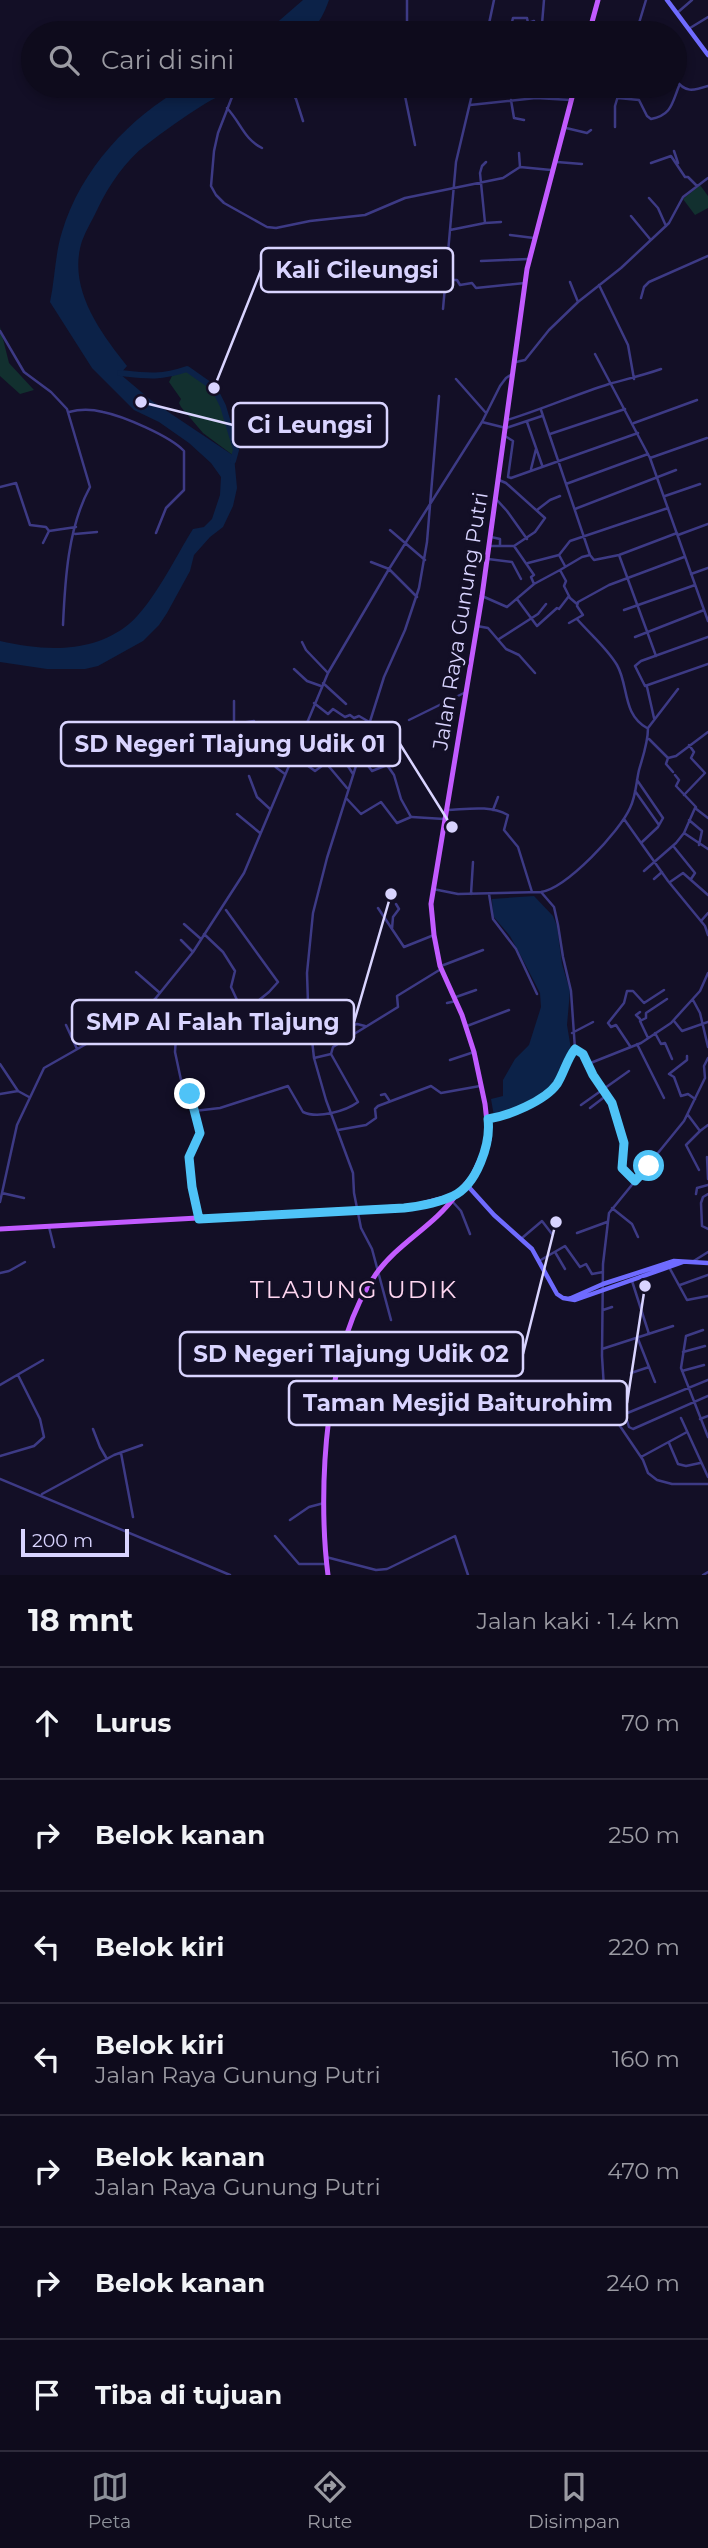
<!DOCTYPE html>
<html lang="id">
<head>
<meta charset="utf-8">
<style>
	:root { --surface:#0e0b1c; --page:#171425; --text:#f1f3f6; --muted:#9b9ba3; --line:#2e2b3b; --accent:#8c9099 }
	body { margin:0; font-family:Montserrat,sans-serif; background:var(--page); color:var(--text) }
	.scale { position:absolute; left:21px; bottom:18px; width:108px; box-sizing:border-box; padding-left:7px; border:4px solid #d9d4ff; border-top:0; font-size:19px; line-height:24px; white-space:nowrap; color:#d9d4ff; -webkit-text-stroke:5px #130f26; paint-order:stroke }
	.stop { position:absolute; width:21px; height:21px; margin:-16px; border:5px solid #4fc3f7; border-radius:50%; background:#fff }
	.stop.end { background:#4fc3f7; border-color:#fff; box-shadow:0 2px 7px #0008 }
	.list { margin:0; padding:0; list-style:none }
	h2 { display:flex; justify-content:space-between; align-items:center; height:91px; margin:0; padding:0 28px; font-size:30px }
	h2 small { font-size:23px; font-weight:400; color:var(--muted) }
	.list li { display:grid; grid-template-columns:46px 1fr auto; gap:21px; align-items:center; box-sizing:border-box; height:112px; padding:0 28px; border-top:2px solid var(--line) }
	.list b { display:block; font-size:26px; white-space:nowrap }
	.list p { margin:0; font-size:23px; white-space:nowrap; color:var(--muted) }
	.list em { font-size:23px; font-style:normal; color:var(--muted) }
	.icon { flex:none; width:38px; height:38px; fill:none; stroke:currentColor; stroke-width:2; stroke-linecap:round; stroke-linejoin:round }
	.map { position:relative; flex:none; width:708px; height:1575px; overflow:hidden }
	.search { position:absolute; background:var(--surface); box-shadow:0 4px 10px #0003; left:21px; right:21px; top:21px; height:77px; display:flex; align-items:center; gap:18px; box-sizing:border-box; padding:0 24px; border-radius:38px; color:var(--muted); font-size:26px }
	.sheet { height:875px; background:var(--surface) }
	nav { display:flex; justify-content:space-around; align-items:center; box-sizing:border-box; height:98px; border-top:2px solid var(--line); background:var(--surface); font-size:19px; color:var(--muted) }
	nav a { display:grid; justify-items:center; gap:4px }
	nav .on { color:var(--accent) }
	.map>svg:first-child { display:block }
	.green { fill:#12302f }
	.water { fill:#0c2248 }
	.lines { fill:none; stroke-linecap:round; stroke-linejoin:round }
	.river { stroke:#0c2248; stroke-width:6 }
	.street { stroke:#3d3a85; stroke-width:2.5 }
	.secondary { stroke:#6f6bff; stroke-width:4.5 }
	.primary { stroke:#c25bff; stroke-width:5 }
	.route { stroke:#4fc3f7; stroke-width:9 }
	.labels { text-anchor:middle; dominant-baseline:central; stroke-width:7; stroke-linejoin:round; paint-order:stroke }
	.street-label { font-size:21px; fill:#d9d4ff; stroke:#130f26 }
	.quarter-label { font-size:24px; letter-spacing:2px; fill:#ffd6f0; stroke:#130f26 }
	.leader { fill:none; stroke:#d9d4ff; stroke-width:2.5 }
	.callout-dot { fill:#d9d4ff; stroke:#130f26; stroke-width:2.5 }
	.callout { fill:#130f26; stroke:#d9d4ff; stroke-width:2.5 }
	.callout-label { font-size:23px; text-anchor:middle; font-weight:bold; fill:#d9d4ff }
</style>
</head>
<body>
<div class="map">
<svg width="708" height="1575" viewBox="0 0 708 1575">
	<rect width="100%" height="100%" fill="#130f26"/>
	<path class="green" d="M700 185 708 196V208L695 215 683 199Z
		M0 327 9 363 34 390 20 394 0 376Z
		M187 369C223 390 225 412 236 450L234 456 203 433 181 407 179 403 181 399 169 382 172 376Z"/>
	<path class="water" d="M303 0H329C314 41 304 33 265 33Z
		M185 86H235C224 95 214 98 203 105 184 117 164 131 146 145 126 160 109 185 98 208 93 219 86 230 82 241 67 288 100 332 127 366L120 374 152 401 234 456 237 488 233 506 223 527 210 537 194 555 190 571 167 613 159 625 143 641 98 666 85 669H47L0 662V641C44 651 92 654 129 624 153 604 176 556 193 529L204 527 212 519 220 495 221 477 211 463 189 443 159 422 134 410 92 368 50 302C55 279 55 254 62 232 81 169 129 118 185 86Z
		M534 896 553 916 557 926 562 964 570 991 567 1025 571 1049 552 1087 524 1104 496 1117 494 1116 491 1099 503 1096V1080L515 1059 529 1045 541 1007 540 993 522 958 510 936 493 916 492 899Z"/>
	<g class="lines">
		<path class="river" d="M120 373C147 376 161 378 187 369L214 388 223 406 236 450 233 461"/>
		<path class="street" d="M677 13 692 0
			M542 24 544 0
			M489 27 512 22 513 18H527L528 23 534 21 535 25 542 24 543 33
			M690 28 708 17
			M407 33V0
			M487 33 494 0
			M636 33 646 0
			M675 79C685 93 693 91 708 86
			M244 86 232 97 218 133 214 151 211 186 216 195 224 203 267 227 276 228 310 221 365 215 405 198 503 178 520 167 551 170
			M288 86 296 99 303 121
			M405 86V96L415 145
			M534 86V98
			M618 98 639 100 647 116 651 119C672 115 672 103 679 86
			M511 100 514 118 524 120
			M470 105 536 98 571 100
			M227 108C241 123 244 139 262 148
			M615 127V106L621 86
			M566 128 587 133 591 130
			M674 151 678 163
			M519 153 520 167
			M486 162 482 166 480 173 485 223 501 222
			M557 162 582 164
			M651 163 671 156 685 177H688L697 186
			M649 198 658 208 666 226
			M631 216 650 239
			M450 230 485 223
			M510 235 534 238
			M481 261 529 259
			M445 280H457L460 285 472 283 476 288 525 283
			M570 282 578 302
			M599 285 628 345 634 379
			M641 298 644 287 649 282 708 256
			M443 309 456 162 474 86
			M0 331 24 372 51 392 67 409 90 487C68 527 65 580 63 625
			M595 354 650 458 708 621
			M516 362 525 360 549 330 578 302 621 268 669 223 683 197 708 178
			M456 379 486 413
			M541 410 590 555 594 560 619 555 677 533
			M69 412C80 409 91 409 103 412 123 416 170 436 184 451V490L166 508 156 533
			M507 420C541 410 574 395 609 384 627 379 644 375 661 369
			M482 422 506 428 542 416
			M527 422 542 465
			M634 423 697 400
			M550 434 625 409
			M505 436 513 441 508 477 511 478 638 433
			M650 458 707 438
			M531 469 536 449
			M499 480 506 483 545 518 535 532 514 546 534 575 531 577 534 584 560 570 566 581 564 586 570 598 577 604
			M566 484 648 454
			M0 487 16 483 30 525 46 527 49 531
			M665 496 700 484
			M497 500 507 511 527 539
			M575 509 676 470
			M537 510 550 500 560 496
			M390 530 425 560
			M75 534 97 532
			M678 535 708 524
			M491 537 500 539V546
			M43 543 49 531 76 527
			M490 546H514
			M559 555 570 541 668 508
			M619 555 656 656
			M488 559 512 562 521 579
			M371 562 389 569 417 597
			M528 563 559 555 565 566
			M560 570 582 557 590 555
			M691 574 708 568
			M482 596 507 607 534 584
			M517 599 537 626 557 608 559 609 569 596
			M624 610 695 585
			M577 619C590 634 607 648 617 665 629 686 622 714 647 728
			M569 623 583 615 577 606 578 602 609 585 684 557
			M477 626 488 628 506 649 519 655 535 673
			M635 637 704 610
			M708 637 641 661 635 666 645 686 708 664
			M499 639 538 614 546 604
			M302 642 306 650 328 673
			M294 669 307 681 321 686
			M323 683 346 704
			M647 687 654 718
			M234 701V724L254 721C260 746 262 759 285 774
			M314 703 328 714 333 709 345 717 350 715 354 718 359 716 371 723
			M409 720 466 692
			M368 731 378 738 379 749 387 764
			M303 734 319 749
			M274 736 283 755 291 759
			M649 739 668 758 676 756 708 732
			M299 741 315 756
			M340 754 353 774
			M293 755 315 771 326 763 347 788
			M668 758 666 764 673 772
			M675 775 679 780 676 786 696 807
			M249 776 257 797 270 809
			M637 780 663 818 658 827 641 843
			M635 791 659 825
			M684 795 705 773 691 758 694 752 689 745
			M347 799 361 814 381 802 397 823 411 817 401 799 394 775 387 765 372 771 360 755
			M448 810C469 809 489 805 508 815L504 830 518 847 532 892
			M493 810 498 797
			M237 814 260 833
			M412 817 444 819
			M624 819 668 881 705 926 708 935
			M689 820 702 831 699 845
			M684 833 708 849
			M674 847 695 873 691 879
			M644 871 676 843 684 833 695 808 708 818
			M654 879 662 872
			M670 882 683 873 708 895
			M433 889 458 894 541 892C567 888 620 831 630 808 636 796 636 783 639 770 643 756 648 743 648 728L678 689
			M541 892 554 907 558 925 563 957 571 991 575 1049
			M471 894 473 862
			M489 894 493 919 516 949 537 994
			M378 908 404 947 434 935
			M701 921 708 913
			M184 924 201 939
			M392 929 393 917 399 909 396 904
			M204 934 223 952 235 971 231 987 243 1013
			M181 940 193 952
			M441 966 483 950
			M136 972 160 993
			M456 997 476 990
			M156 999 167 1019 174 1017 176 1022 183 1021 184 1035 176 1036 175 1052 181 1080 188 1081 194 1111 220 1108 288 1086 303 1112C318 1119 346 1111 358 1102L331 1054 333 1047 398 1007 397 996 441 969
			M693 1000 700 1013 708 1047
			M447 1003 456 1001
			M309 1014 323 1005 331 1019 343 1028 357 1024 365 1026
			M640 1019 636 1015 640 1012
			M674 1021 682 1031 708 1022
			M66 1025 77 1049
			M467 1026 509 1010
			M90 1027 95 1039
			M195 1029 228 1012 243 1013 269 992 278 982 226 910
			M572 1033 593 1022
			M655 1033 661 1044 665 1043 672 1059
			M648 1038 640 1021 646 1018V1013L667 999
			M637 1044 664 1098
			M630 1046 616 1025 611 1027 608 1023 624 1003 627 991H633L644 1003 664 990
			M687 1056V1060L669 1074 674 1077 681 1096 688 1094 695 1099
			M314 1058 331 1054
			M708 1058 704 1066 705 1078 684 1121 609 1213 603 1264 602 1356 605 1404 643 1460 648 1473 657 1480 672 1484H708
			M450 1060 474 1052
			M0 1064 18 1091 29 1097
			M588 1064 641 1043 671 1023 700 991 708 973
			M0 1094 18 1091
			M381 1095 385 1094 389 1100
			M581 1105 629 1071
			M590 1108 607 1095
			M194 1111 199 1133 189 1157 192 1187 199 1219
			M688 1115 700 1131 708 1125
			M488 1119C507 1116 544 1102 556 1085 564 1074 567 1061 574 1050L578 1049 585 1056 614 1108 623 1143 621 1166 635 1181
			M338 1130 366 1125 376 1118 375 1109 378 1106 431 1086 441 1093 480 1086
			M707 1157 708 1179
			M699 1170 686 1145 700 1131
			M2 1193 24 1198
			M696 1194 697 1188 708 1185
			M708 1194 703 1197 701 1203 702 1226 708 1229
			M452 1201 461 1211 470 1234
			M0 1202 17 1125 44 1068 132 1018 155 999 193 952 244 873 328 673 389 569 482 422 500 386 506 378 512 374
			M612 1208 632 1224 638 1237
			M49 1227 54 1247
			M577 1233 607 1222
			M522 1238 542 1221 552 1234
			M555 1252 565 1269
			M539 1261 565 1246 580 1267 586 1264 592 1274 603 1272
			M692 1262 708 1252
			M669 1267 687 1300 708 1296
			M0 1273 9 1271 25 1262
			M632 1281 649 1334
			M680 1285 708 1275
			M603 1310 612 1307
			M391 1320 372 1249 361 1228 354 1193 353 1173 326 1100 314 1058 308 1003 307 973 313 913 327 858 384 677 405 630 419 588 427 542 439 396
			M703 1330 686 1336 681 1368 708 1437
			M638 1339 649 1367
			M602 1349 673 1326
			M683 1352 705 1346
			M682 1371 704 1365
			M631 1373 649 1367 655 1382
			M708 1380 625 1414 629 1427 633 1429 708 1396
			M0 1385 43 1360
			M681 1418 708 1477
			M700 1419 708 1416
			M93 1429 100 1447 107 1459
			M669 1443 678 1464 686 1466 700 1463
			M121 1453 133 1517
			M0 1456 34 1446 44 1437 40 1419 18 1375
			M641 1457 687 1432
			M0 1479 230 1575
			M42 1494 114 1455 142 1445
			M290 1520 309 1507 324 1503
			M275 1536 299 1564H325
			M326 1557 376 1570 387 1569 455 1536 468 1575
			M703 1575 708 1572"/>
		<path class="secondary" d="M667 0 708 55
			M466 1184 494 1215 532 1249 557 1294 563 1298 575 1300 683 1262
			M569 1299 603 1284 674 1261 708 1263"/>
		<path class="primary" d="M589 33 598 0
			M0 1229 414 1206 456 1195 472 1177 489 1140 485 1104 474 1052 462 1015 440 966 434 935 431 904 482 596 527 269 575 86
			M328 1575C317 1490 325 1345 376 1274 398 1243 434 1226 456 1195"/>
	</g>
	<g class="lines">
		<path class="route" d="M190 1094 200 1133 189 1157 192 1187 199 1219 404 1208C421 1206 438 1203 453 1196 477 1185 491 1143 488 1119 508 1116 545 1101 557 1084 564 1073 567 1059 575 1049L583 1054 593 1075 612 1103 624 1143 622 1168 635 1181 649 1166"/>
	</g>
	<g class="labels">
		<g class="street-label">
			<text transform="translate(460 621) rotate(-81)">Jalan Raya Gunung Putri</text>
		</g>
		<g class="quarter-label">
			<text x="354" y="1289">TLAJUNG UDIK</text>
		</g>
	</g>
	<path class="leader" d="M214 388L261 270M141 402L233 425M452 827L400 744M391 894L354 1022M556 1222L523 1354M645 1286L627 1403"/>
	<g class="callout-dot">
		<circle cx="214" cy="388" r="7"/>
		<circle cx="141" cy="402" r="7"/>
		<circle cx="452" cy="827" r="7"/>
		<circle cx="391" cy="894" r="7"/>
		<circle cx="556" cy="1222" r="7"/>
		<circle cx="645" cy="1286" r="7"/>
	</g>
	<g class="callout">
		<rect x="261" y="248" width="192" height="44" rx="7"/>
		<rect x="233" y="403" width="154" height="44" rx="7"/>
		<rect x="61" y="722" width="339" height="44" rx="7"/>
		<rect x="72" y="1000" width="282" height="44" rx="7"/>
		<rect x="180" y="1332" width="343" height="44" rx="7"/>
		<rect x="289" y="1381" width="338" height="44" rx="7"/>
	</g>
	<g class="callout-label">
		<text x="357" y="278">Kali Cileungsi</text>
		<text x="310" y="433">Ci Leungsi</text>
		<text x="230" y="752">SD Negeri Tlajung Udik 01</text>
		<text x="213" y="1030">SMP Al Falah Tlajung</text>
		<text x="351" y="1362">SD Negeri Tlajung Udik 02</text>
		<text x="458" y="1411">Taman Mesjid Baiturohim</text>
	</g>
</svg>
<div class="scale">200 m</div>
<div class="stop" style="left:649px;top:1166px"></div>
<div class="stop end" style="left:190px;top:1094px"></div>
<div class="search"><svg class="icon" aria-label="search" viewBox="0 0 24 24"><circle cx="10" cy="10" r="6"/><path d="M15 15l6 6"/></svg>Cari di sini</div>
</div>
<section class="sheet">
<h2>18 mnt<small>Jalan kaki · 1.4 km</small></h2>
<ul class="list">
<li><svg class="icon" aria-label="ahead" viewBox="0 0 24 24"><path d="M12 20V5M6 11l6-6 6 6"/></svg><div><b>Lurus</b></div><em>70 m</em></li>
<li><svg class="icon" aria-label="right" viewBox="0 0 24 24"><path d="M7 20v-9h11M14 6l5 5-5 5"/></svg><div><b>Belok kanan</b></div><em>250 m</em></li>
<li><svg class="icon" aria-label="left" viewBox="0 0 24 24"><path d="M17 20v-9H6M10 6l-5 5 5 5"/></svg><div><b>Belok kiri</b></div><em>220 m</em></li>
<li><svg class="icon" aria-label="left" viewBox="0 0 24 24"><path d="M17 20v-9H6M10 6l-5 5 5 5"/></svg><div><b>Belok kiri</b><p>Jalan Raya Gunung Putri</p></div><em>160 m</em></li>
<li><svg class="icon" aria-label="right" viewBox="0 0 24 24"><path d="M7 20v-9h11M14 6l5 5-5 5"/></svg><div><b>Belok kanan</b><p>Jalan Raya Gunung Putri</p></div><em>470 m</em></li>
<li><svg class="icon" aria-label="right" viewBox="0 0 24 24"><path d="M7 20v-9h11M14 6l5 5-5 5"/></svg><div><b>Belok kanan</b></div><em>240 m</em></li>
<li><svg class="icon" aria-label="arrive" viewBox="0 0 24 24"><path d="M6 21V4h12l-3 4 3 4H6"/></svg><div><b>Tiba di tujuan</b></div></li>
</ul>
</section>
<nav>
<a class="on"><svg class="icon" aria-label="map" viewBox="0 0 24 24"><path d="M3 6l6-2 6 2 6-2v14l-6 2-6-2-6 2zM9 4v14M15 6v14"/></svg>Peta</a>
<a><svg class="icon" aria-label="directions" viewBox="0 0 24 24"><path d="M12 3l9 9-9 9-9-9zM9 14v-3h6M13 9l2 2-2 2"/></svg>Rute</a>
<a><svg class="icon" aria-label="saved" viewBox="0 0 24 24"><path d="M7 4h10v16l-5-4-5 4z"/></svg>Disimpan</a>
</nav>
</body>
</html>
